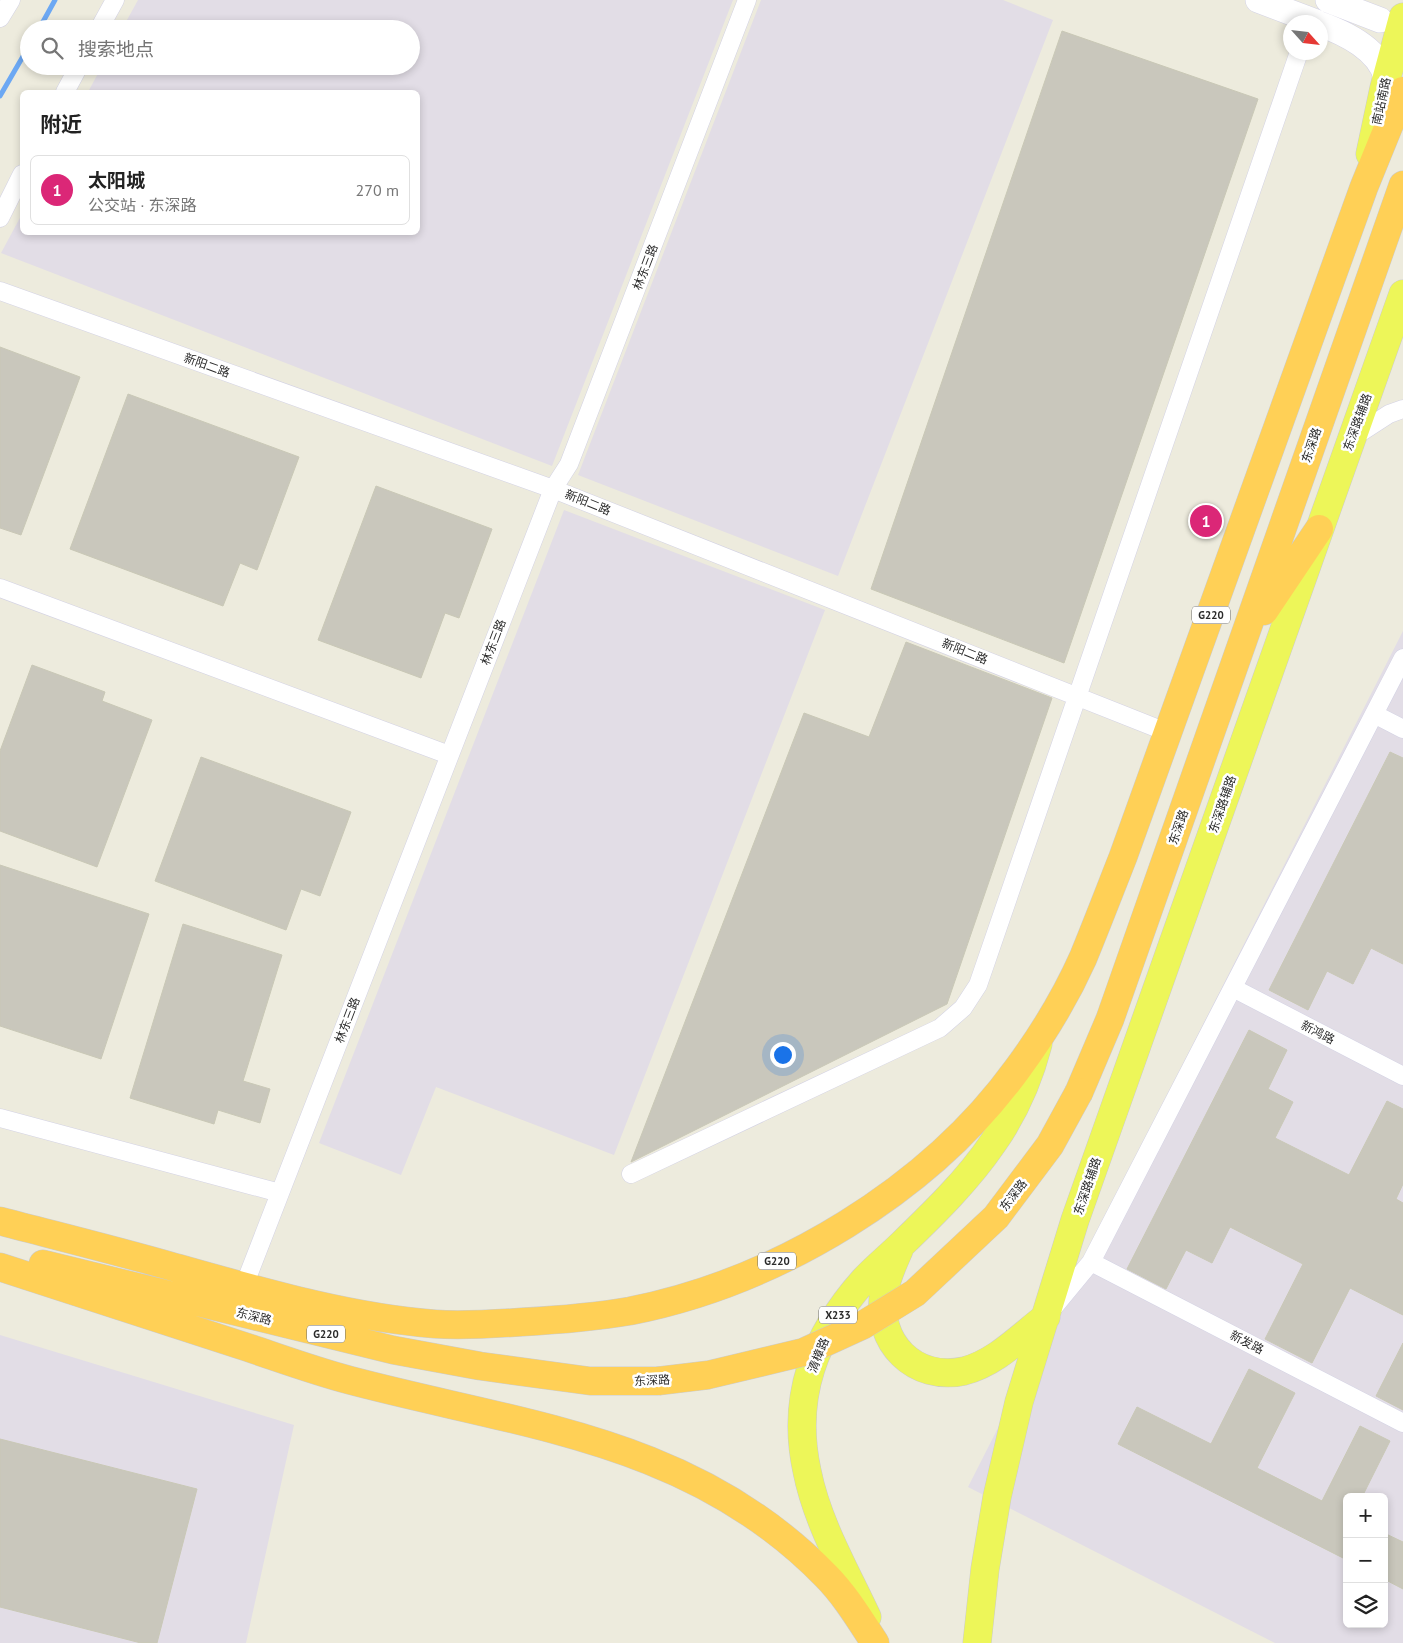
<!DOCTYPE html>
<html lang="zh">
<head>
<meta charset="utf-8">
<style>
	:root { --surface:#fff; --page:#f2f2f2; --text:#222; --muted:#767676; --line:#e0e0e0; --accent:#db2777 }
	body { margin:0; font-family:"PT Sans","Noto Sans SC",sans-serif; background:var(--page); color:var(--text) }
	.controls { position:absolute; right:15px; bottom:15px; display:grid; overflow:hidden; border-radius:8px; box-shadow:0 2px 8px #0003 }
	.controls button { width:45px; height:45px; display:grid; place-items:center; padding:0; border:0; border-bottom:1px solid var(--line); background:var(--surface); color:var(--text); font:25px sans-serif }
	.compass { position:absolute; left:1283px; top:15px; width:45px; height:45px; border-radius:50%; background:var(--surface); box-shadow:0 2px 8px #0003; rotate:117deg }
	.you { position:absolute; left:782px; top:1054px; width:18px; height:18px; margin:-12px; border:4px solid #fff; border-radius:50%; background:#1a73e8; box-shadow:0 0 0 8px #1a73e833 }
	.badge { display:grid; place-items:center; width:32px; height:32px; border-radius:50%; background:var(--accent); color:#fff; font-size:16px; font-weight:700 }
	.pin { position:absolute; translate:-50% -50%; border:2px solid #fff; box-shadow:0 1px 5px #0006 }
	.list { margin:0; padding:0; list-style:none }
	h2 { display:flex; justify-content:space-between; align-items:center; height:65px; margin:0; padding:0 20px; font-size:21px }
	h2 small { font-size:16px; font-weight:400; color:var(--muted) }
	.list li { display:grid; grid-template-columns:32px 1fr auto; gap:15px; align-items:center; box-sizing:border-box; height:70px; margin:0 10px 10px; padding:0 10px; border:1px solid var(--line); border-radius:8px }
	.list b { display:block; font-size:19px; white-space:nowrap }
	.list p { margin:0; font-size:16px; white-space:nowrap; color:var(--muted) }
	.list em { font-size:16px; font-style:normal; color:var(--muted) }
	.icon { flex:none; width:28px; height:28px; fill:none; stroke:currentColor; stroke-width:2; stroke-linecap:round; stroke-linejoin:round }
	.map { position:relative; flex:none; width:1403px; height:1643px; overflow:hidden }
	.search { position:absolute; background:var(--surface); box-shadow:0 2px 8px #0003; left:20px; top:20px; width:400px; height:55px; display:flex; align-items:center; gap:12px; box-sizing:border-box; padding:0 18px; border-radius:28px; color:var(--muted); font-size:19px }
	.panel { position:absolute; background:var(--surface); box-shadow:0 2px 8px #0003; left:20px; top:90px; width:400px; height:145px; border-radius:8px }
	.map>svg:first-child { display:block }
	.industrial { fill:#e2dde6; fill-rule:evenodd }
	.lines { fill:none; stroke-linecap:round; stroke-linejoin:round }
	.stream { stroke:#6ca8f3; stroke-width:5 }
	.building { fill:#c9c7bc; stroke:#c9c8b6 }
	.street-casing { stroke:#d3d2e4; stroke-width:19 }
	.secondary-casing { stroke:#d3d2e4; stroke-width:26 }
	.primary-casing { stroke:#ccc; stroke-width:29 }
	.highway-casing { stroke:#ccc; stroke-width:29 }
	.street { stroke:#fff; stroke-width:18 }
	.secondary { stroke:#fff; stroke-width:25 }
	.primary { stroke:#edf659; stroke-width:28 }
	.highway { stroke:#ffd056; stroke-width:28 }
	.highway-bridge-casing { stroke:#ccc; stroke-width:29; stroke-linecap:butt }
	.highway-bridge { stroke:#ffd056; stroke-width:28 }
	.labels { text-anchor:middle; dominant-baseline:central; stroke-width:5; stroke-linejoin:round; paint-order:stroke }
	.shield { fill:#fff; stroke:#6b6b6b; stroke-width:1 }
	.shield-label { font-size:11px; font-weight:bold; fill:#2b2b2b }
	.street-label { font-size:12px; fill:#2b2b2b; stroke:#fff }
</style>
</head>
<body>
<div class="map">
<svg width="1403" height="1643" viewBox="0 0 1403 1643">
	<rect width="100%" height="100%" fill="#edebdd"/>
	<path class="industrial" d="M138 0H733L552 466 1 253 22 214V232H418V92H88L102 66H411V29H122Z
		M761 0H1003L1053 20 838 576 578 475Z
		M564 510 825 610 614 1155 436 1087 401 1175 319 1143Z
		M1403 631V1643H1275L968 1487ZM1347 1497H1384V1624H1347Z
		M0 1335 294 1425 246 1643H0Z"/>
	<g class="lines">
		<path class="stream" d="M39 29 55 0
			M0 96 29 46"/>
	</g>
	<path class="building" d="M1062 31 1258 99 1064 663 871 589Z
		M0 347 80 377 21 535 0 528Z
		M128 394 299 457 257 570 240 563 223 606 70 549Z
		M376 486 492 529 459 618 445 613 421 678 318 640Z
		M906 642 1052 698 947 1004 631 1162 804 713 869 737Z
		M32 665 105 692 102 701 152 720 97 867 0 831V751Z
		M1390 752 1403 758V964L1371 948 1353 984 1327 971 1308 1010 1269 990Z
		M201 757 351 812 320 896 301 889 286 930 155 881Z
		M0 865 149 914 101 1059 0 1026Z
		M183 924 282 955 243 1081 270 1089 260 1123 218 1110 214 1124 130 1098Z
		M1249 1030 1287 1050 1268 1089 1293 1102 1275 1138 1349 1175 1387 1101 1403 1109V1184L1396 1199 1403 1203V1315L1350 1288 1312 1363 1265 1339 1303 1264 1230 1227 1212 1263 1186 1250 1166 1289 1127 1269Z
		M1403 1343V1410L1376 1396Z
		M1249 1369 1295 1393 1257 1468 1322 1501 1360 1426 1390 1441 1362 1497H1347V1560L1118 1444 1137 1407 1211 1444Z
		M0 1439 197 1489 157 1643H141L0 1607Z
		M1384 1533 1403 1542V1589L1384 1579Z"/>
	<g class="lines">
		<g class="street-casing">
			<path id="street" d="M0 18 11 0
				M99 29 115 0
				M65 92 79 66
				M0 218 22 174
				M0 291 553 489 1169 733
				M1352 438 1389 414 1403 409
				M0 588 449 755
				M1374 714 1403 729
				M1233 988 1403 1076
				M0 1118 280 1193
				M631 1174 940 1028 963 1008 978 985 1299 52
				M1091 1262 1403 1423
				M244 1286 553 489 569 464 747 0
				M1053 1308 1091 1262 1403 658"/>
		</g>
		<g class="secondary-casing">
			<path id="secondary" d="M1258 0 1316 22
				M1328 0 1380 20
				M1320 24C1345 33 1380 50 1386 78"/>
		</g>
		<g class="primary-casing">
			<path id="primary" d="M1370 154 1384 88 1403 17
				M899 1250C893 1264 886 1278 884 1293 875 1342 915 1382 964 1371 996 1363 1021 1336 1046 1317
				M867 1617C845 1570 817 1522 807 1471 791 1397 814 1336 864 1280 876 1267 890 1256 902 1244 934 1213 968 1180 993 1143 1014 1113 1029 1079 1038 1044
				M977 1643 985 1569 997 1497 1019 1402 1075 1220 1403 294"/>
		</g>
		<g class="highway-casing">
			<path id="highway" d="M1264 611 1319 529
				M1079 1092 1110 1019 1403 185
				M0 1221C57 1236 114 1250 170 1266 256 1290 346 1317 435 1324 464 1326 493 1324 522 1322 558 1320 595 1317 630 1311 777 1282 930 1190 1018 1068 1043 1034 1066 996 1083 958 1097 924 1110 890 1123 857L1364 187 1403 91
				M43 1264 393 1350 480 1366 590 1381H658
				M0 1267C79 1293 158 1319 237 1344 274 1356 311 1370 349 1380 522 1426 693 1439 826 1576 845 1595 860 1620 875 1643"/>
		</g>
		<use href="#street" class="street"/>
		<use href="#secondary" class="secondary"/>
		<use href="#primary" class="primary"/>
		<use href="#highway" class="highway"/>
		<g class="highway-bridge-casing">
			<path id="highway-bridge" d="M658 1381 708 1375 804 1352 863 1325 915 1293 996 1217 1050 1145 1079 1092"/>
		</g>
		<use href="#highway-bridge" class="highway-bridge"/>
	</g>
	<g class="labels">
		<g class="shield">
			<rect x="1192" y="606.5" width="38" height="17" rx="4"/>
			<rect x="758" y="1252.5" width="38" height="17" rx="4"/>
			<rect x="819" y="1306.5" width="38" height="17" rx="4"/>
			<rect x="307" y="1325.5" width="38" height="17" rx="4"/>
		</g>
		<g class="shield-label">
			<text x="1211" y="615">G220</text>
			<text x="777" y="1261">G220</text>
			<text x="838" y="1315">X233</text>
			<text x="326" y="1334">G220</text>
		</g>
		<g class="street-label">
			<text transform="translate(1381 101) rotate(-78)">南站南路</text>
			<text transform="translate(645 267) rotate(-69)">林东三路</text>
			<text transform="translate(207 365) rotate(20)">新阳二路</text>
			<text transform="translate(1357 422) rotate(-70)">东深路辅路</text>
			<text transform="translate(1311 445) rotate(-71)">东深路</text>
			<text transform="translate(588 502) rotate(22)">新阳二路</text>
			<text transform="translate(493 642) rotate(-69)">林东三路</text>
			<text transform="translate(965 651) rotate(22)">新阳二路</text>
			<text transform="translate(1222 804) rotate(-71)">东深路辅路</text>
			<text transform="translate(1178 827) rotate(-71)">东深路</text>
			<text transform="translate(347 1020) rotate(-69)">林东三路</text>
			<text transform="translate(1318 1032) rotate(27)">新鸿路</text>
			<text transform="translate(1087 1186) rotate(-71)">东深路辅路</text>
			<text transform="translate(1013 1195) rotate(-53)">东深路</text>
			<text transform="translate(254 1316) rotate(14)">东深路</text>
			<text transform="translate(1247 1342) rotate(27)">新发路</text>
			<text transform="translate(818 1355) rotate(-68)">清樟路</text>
			<text transform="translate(652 1380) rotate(-3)">东深路</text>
		</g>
	</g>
</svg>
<div class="controls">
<button>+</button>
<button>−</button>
<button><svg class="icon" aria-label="layers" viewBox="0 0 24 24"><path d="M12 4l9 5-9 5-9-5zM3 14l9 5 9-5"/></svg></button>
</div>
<svg class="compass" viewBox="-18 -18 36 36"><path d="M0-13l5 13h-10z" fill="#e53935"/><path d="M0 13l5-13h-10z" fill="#767676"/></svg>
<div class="you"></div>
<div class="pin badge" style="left:1206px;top:521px">1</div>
<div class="search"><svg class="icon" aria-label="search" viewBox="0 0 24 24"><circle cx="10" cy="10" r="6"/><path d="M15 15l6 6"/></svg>搜索地点</div>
<section class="panel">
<h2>附近<small></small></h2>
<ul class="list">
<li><span class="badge">1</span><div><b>太阳城</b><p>公交站 · 东深路</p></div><em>270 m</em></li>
</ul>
</section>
</div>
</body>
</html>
